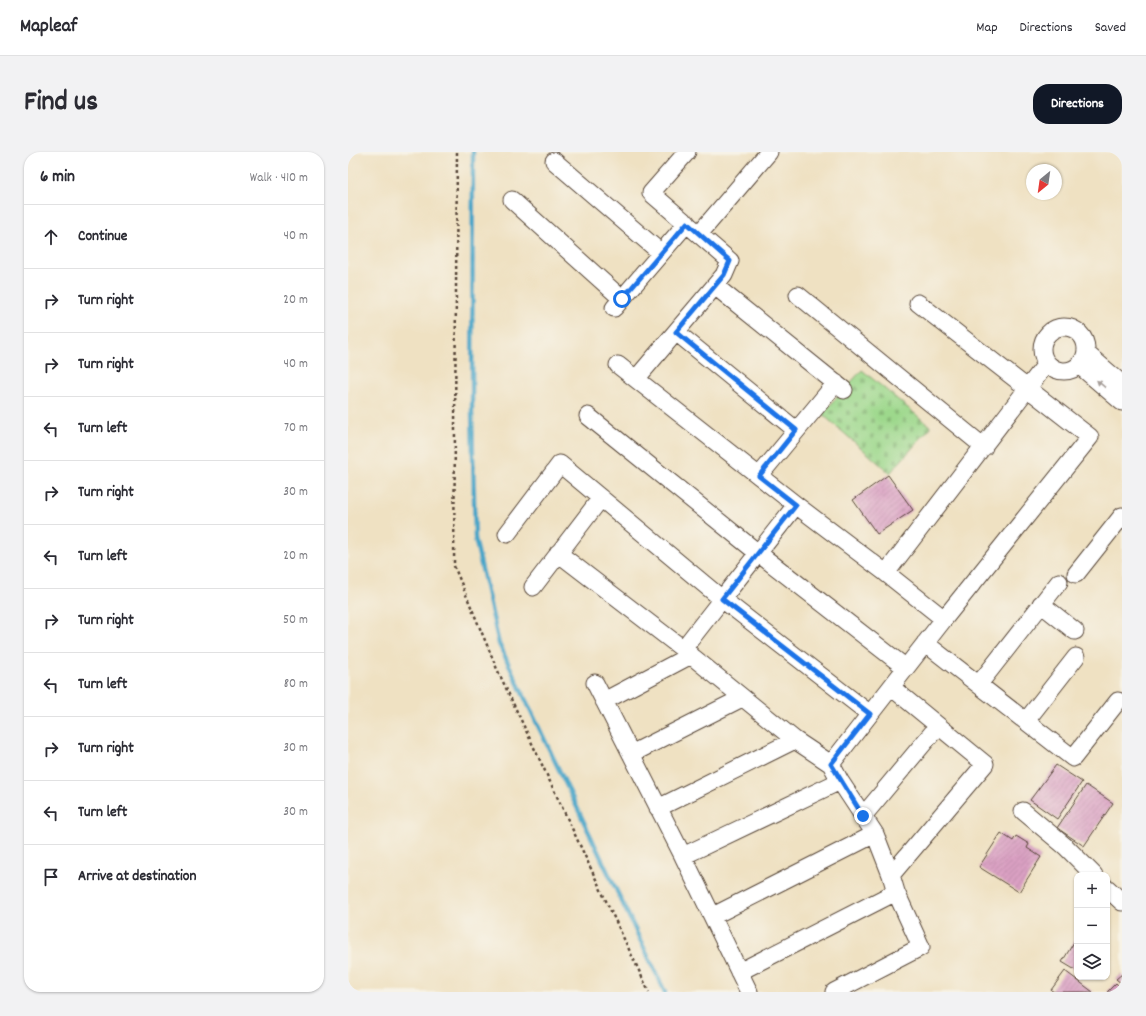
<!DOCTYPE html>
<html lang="en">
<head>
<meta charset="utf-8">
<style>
	:root { --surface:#fff; --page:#f2f2f3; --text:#2b2b33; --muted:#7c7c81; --line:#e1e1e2; --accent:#111827 }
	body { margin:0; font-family:Dekko,sans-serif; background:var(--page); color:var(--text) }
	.controls { position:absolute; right:12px; bottom:12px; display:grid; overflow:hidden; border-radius:8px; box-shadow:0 1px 3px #0004 }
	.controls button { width:36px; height:36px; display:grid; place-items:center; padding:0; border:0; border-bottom:1px solid var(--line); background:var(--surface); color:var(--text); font:20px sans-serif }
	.compass { position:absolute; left:678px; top:12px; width:36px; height:36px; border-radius:50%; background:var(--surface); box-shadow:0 1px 3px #0004; rotate:209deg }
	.stop { position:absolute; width:12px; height:12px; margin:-9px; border:3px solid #1a73e8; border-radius:50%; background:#fff }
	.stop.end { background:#1a73e8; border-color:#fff; box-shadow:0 1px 4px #0008 }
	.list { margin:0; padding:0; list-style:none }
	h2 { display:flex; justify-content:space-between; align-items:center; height:52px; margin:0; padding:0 16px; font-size:17px }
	h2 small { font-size:13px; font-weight:400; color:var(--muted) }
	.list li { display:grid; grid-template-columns:26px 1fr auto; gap:12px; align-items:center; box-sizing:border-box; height:64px; padding:0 16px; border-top:1px solid var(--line) }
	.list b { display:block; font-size:15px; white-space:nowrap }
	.list em { font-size:13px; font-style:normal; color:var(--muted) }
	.icon { flex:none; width:22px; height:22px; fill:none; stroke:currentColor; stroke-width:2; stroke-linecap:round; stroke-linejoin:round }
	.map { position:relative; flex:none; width:774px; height:840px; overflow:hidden; border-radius:16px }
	header { display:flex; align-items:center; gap:24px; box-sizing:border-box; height:56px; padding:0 20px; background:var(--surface); border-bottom:1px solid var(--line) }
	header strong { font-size:19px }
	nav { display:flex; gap:22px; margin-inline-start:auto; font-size:14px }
	.intro { display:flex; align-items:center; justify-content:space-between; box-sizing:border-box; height:96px; padding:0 24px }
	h1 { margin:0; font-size:28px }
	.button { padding:10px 18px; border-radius:16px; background:var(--accent); color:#fff; font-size:14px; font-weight:700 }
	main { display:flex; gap:24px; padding:0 24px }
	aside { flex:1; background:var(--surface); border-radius:16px; box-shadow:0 1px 3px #0004 }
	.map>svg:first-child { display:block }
	.cemetery { fill:url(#cemetery-stones); stroke:#6c8155 }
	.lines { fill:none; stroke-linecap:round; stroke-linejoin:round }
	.stream { stroke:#49a5c8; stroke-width:4.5 }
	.building { fill:url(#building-hatch) }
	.street-casing { stroke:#564537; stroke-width:19 }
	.path { stroke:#564537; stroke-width:2.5; stroke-dasharray:3 3; stroke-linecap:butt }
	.street { stroke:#fff; stroke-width:17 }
	.oneway { fill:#a79f9a }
	.route { stroke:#1a73e8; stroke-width:5 }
</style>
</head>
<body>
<header>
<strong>Mapleaf</strong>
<nav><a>Map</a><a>Directions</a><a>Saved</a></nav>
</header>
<div class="intro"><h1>Find us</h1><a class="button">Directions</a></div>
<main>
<aside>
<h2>6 min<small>Walk · 410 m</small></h2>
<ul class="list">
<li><svg class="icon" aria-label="ahead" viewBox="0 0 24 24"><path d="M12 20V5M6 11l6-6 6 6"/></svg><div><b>Continue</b></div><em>40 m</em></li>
<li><svg class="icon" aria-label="right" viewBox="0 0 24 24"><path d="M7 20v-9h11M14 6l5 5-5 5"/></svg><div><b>Turn right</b></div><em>20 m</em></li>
<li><svg class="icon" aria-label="right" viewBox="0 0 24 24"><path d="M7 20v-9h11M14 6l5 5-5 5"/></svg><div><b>Turn right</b></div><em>40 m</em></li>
<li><svg class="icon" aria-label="left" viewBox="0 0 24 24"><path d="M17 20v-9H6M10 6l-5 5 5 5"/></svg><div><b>Turn left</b></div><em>70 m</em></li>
<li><svg class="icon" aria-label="right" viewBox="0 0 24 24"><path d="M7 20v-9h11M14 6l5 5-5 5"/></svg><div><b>Turn right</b></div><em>30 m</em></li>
<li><svg class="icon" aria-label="left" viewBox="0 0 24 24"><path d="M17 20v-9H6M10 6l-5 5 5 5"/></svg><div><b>Turn left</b></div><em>20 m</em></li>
<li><svg class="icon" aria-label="right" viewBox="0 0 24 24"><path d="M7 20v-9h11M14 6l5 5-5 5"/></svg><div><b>Turn right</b></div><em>50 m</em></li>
<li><svg class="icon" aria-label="left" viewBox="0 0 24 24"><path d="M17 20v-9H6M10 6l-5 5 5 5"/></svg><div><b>Turn left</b></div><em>80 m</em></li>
<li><svg class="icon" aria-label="right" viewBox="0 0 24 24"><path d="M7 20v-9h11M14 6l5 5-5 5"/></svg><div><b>Turn right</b></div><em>30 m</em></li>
<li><svg class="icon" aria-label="left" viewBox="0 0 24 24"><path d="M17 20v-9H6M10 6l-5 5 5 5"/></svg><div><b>Turn left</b></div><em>30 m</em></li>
<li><svg class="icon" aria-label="arrive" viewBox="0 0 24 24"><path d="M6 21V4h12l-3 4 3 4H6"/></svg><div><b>Arrive at destination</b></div></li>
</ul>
</aside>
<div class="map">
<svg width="774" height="840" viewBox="0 0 774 840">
	<defs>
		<pattern id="cemetery-stones" width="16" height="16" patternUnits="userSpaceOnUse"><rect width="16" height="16" fill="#9dd88c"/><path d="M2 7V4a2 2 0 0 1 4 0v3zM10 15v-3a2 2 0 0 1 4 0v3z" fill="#88ba78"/></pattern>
		<pattern id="building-hatch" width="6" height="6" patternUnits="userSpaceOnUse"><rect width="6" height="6" fill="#daa0c3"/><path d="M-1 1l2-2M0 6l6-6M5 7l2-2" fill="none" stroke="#b2839e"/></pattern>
	</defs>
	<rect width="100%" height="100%" fill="#f7f3e8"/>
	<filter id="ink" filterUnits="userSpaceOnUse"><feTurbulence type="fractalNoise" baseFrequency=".025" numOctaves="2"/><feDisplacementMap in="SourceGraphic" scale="8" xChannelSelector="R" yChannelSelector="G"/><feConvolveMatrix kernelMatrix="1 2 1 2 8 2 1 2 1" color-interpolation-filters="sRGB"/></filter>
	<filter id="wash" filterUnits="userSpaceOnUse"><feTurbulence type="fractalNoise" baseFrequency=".012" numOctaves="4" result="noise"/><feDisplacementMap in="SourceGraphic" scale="16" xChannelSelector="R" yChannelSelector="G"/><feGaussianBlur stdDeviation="0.9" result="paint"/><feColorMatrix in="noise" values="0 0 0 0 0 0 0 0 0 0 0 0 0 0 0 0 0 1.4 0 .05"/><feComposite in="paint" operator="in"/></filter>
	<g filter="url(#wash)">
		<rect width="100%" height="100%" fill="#efe1c2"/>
		<path class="cemetery" d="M514 218 583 275 542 321 474 262Z"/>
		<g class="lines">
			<path class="stream" d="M125 0 124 261 127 386 151 492 317 840"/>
		</g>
		<g id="blocks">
			<path class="building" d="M540 323 565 358 529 382 505 348Z
				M708 613 734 630 709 667 682 648Z
				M738 633 765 651 736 694 709 676Z
				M653 681 665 689 668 684 681 692 679 696 693 705 671 740 631 715Z
				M729 785V819L714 810Z
				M717 819 745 840H706L703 838Z
				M774 822V832L768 827Z
				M768 831 774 837V840H759Z"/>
		</g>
	</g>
	<g filter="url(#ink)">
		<use href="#blocks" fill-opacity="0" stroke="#564537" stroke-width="1"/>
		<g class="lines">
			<g class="street-casing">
				<path id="street" d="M206 9 313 101
					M164 48 274 147
					M351 82 421 0
					M367 134 496 238
					M450 143 636 295
					M570 151 742 285 596 467
					M266 156 339 71
					M694 197a22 22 0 1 1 44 0a22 22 0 1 1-44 0Z
					M328 180 448 278
					M738 201 774 232
					M270 213 448 353 538 421 699 211
					M731 213 774 250
					M288 227 376 123 382 109 303 41 339 0
					M240 264 410 401 558 516
					M411 324 488 231
					M448 353 374 447 522 562 596 467 538 421
					M159 382 212 312 374 447 335 497 447 588 483 612
					M210 401 335 497
					M728 422 774 364
					M185 435 253 346
					M693 452 727 479
					M577 491 725 606 770 549
					M247 531 335 704 492 629 483 612 522 562
					M631 532 711 430
					M256 549 343 503
					M678 569 728 505
					M283 602 394 546
					M492 629 527 682 543 723 637 612 543 535
					M310 656 447 588
					M675 659 718 695 746 723
					M515 664 590 574
					M335 704 401 840
					M759 736 774 750
					M365 764 527 682
					M391 820 548 740
					M486 840 573 795 548 740 543 723"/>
			</g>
			<path class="path" d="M109 0 106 414 149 517 301 840"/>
			<use href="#street" class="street"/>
		</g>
		<defs><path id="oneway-solid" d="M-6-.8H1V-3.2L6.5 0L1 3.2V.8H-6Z"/></defs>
		<use class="oneway" href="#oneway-solid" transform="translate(753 232) rotate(-139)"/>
	</g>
	<g class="lines" filter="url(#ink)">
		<path class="route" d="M274 147 339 71 382 109 376 123 328 180 448 278 411 324 448 353 374 447 522 562 483 612 515 664"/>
	</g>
</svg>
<div class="controls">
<button>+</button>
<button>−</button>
<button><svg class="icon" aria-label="layers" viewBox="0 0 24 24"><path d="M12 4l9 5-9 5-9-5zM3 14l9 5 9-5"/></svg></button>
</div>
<svg class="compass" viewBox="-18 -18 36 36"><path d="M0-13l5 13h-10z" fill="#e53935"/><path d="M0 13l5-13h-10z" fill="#7c7c81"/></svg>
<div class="stop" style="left:274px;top:147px"></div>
<div class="stop end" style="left:515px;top:664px"></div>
</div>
</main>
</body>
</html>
